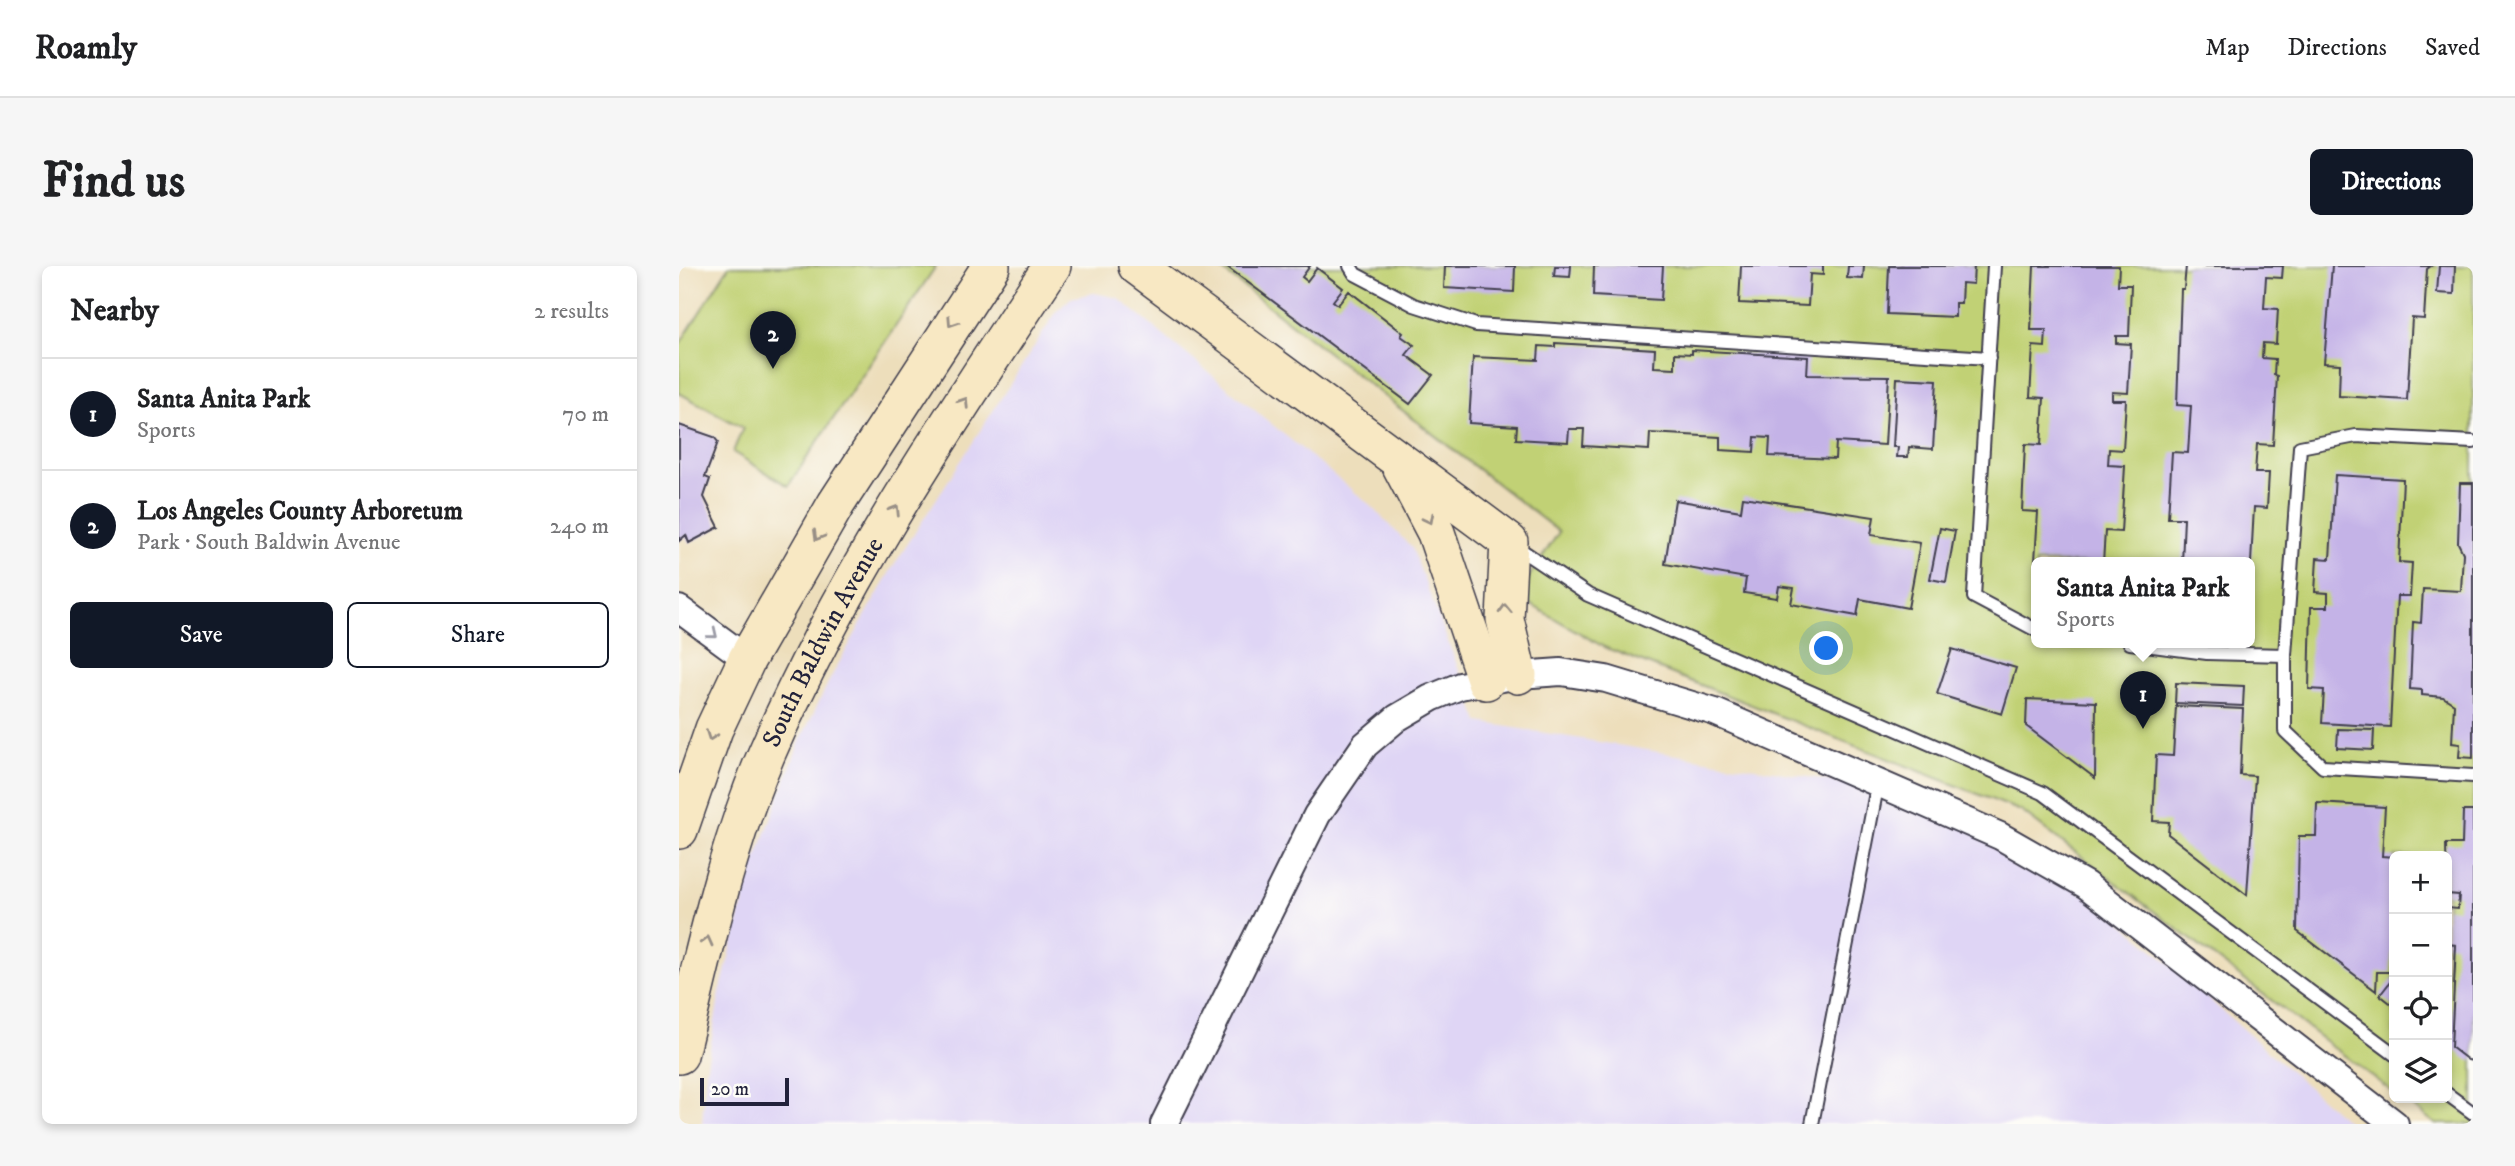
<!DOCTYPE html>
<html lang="en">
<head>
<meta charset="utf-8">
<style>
	:root { --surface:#fff; --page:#f6f6f6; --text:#202124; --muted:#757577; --line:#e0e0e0; --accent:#111827 }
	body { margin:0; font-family:"IM FELL DW Pica",serif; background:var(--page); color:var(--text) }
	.controls { position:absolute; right:21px; bottom:21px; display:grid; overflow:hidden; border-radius:10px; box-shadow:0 4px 10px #0003 }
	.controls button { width:63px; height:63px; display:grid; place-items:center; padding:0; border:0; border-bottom:2px solid var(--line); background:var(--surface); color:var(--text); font:35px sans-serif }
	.scale { position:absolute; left:21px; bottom:18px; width:89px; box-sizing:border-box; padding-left:7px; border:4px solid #22223b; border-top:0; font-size:19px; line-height:24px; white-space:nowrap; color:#22223b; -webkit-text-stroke:5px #fdfcf7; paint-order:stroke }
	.you { position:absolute; left:1148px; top:383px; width:24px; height:24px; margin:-18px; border:5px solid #fff; border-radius:50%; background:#1a73e8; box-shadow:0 0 0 10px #1a73e833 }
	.badge { display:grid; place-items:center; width:46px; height:46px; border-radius:50%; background:var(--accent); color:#fff; font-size:23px; font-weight:700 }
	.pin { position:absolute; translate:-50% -58px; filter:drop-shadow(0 2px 4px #0008) }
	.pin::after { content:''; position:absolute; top:37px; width:24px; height:21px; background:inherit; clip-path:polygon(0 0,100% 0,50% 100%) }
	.popup { position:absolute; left:1352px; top:291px; width:224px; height:91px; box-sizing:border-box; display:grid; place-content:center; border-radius:10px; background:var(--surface); filter:drop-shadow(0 2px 5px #0005); font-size:23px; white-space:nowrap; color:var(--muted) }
	.popup b { font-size:26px; color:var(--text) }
	.popup::after { content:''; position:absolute; left:50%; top:100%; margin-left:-14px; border:14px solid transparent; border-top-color:var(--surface) }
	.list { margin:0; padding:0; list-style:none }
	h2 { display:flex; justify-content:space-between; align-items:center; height:91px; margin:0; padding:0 28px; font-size:30px }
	h2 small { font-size:23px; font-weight:400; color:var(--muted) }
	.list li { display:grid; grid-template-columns:46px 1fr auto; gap:21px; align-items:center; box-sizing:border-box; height:112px; padding:0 28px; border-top:2px solid var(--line) }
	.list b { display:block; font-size:26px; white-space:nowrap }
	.list p { margin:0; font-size:23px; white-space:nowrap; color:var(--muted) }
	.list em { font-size:23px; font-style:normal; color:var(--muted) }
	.actions { display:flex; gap:14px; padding:21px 28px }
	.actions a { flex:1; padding:16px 0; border:2px solid var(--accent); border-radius:10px; text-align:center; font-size:24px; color:var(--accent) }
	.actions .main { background:var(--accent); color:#fff }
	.icon { flex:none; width:38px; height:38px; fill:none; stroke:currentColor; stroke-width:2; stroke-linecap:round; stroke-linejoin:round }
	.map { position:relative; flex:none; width:1794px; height:858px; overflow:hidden; border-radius:10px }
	header { display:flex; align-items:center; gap:42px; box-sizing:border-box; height:98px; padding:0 35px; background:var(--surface); border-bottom:2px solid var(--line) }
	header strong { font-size:33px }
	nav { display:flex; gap:38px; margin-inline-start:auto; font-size:24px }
	.intro { display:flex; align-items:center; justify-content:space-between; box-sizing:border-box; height:168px; padding:0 42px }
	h1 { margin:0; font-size:49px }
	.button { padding:18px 32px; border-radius:10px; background:var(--accent); color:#fff; font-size:24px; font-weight:700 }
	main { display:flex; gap:42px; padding:0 42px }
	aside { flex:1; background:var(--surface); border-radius:10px; box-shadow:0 4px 10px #0003 }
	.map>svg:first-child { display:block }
	.built { fill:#dfd5f5 }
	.green { fill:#c1d174; stroke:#727a58; stroke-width:2; fill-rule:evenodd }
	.building { fill:#c4b3e7 }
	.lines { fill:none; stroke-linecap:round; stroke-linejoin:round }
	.lane-casing { stroke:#403e4e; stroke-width:16 }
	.street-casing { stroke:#403e4e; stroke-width:30 }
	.secondary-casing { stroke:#403e4e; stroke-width:40 }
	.lane { stroke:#fff; stroke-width:12 }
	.street { stroke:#fff; stroke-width:26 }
	.secondary { stroke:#f8e8c3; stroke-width:37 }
	.oneway { stroke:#988f86 }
	.oneway2 { stroke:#9c9ca7 }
	.labels { text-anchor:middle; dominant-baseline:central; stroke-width:5; stroke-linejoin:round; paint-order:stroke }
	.street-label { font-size:26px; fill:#22223b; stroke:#fdfcf7 }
</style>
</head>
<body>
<header>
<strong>Roamly</strong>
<nav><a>Map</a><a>Directions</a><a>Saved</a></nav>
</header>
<div class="intro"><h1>Find us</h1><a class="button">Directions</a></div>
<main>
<aside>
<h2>Nearby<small>2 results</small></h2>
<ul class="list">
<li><span class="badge">1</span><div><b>Santa Anita Park</b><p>Sports</p></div><em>70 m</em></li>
<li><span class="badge">2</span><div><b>Los Angeles County Arboretum</b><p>Park · South Baldwin Avenue</p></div><em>240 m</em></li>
</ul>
<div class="actions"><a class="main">Save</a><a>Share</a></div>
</aside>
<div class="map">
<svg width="1794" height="858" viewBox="0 0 1794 858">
	<rect width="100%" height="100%" fill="#fdfcf7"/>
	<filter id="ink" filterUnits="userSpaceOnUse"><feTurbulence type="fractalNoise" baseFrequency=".0143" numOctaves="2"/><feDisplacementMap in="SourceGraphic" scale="14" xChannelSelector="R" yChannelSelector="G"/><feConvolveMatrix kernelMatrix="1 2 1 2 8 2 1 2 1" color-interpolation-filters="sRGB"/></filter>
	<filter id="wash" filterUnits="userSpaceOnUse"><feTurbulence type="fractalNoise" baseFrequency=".00686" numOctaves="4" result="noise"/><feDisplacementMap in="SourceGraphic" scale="28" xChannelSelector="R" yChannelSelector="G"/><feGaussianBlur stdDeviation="1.57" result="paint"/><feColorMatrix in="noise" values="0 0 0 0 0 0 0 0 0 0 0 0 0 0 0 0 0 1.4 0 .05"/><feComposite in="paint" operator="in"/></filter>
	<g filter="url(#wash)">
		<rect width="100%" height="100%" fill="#eddebb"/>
		<path class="built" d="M415 27 439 32 690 238 733 282 800 456 1206 524 1303 565 1426 641 1671 858H23L27 805 41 726 71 609 121 475 151 413 212 304 378 45 392 32Z"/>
		<path class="green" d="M50 0H257L109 220 54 186 64 162 0 127V79Z
			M538 0H1794V858H1757L1722 832H1768V590H1715V827L1342 545 925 381 837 330 880 266ZM1357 297H1571V377H1357Z"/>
		<g id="blocks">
			<path class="building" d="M547 0H631L623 11 628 15 638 2 664 22 654 35 659 39 670 25 724 67 722 70 735 79 727 89 754 109 731 138Z
				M766 0H836L835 26 765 22Z
				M876 0H892L891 11 875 10Z
				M915 0H984L982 34 914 30Z
				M1062 0H1144V9L1131 8 1129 40 1060 37Z
				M1169 0H1185L1184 13 1168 12Z
				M1210 0H1295L1294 18 1283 17 1282 37H1276V51L1208 48Z
				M1355 0H1440L1439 19H1452L1450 70H1437V77L1452 78 1449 127 1433 126V134H1447L1444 184 1430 183 1429 199 1446 200 1442 266 1426 265 1424 297 1356 295 1359 246 1343 245 1346 178 1362 179 1365 132 1351 131 1354 80 1366 81 1367 64H1352Z
				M1507 0H1604L1603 12 1587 11 1585 42 1599 43 1597 78 1584 77 1583 92 1596 93 1595 109 1598 110 1594 179 1578 178 1576 207H1590L1588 242 1575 241 1572 297H1503L1505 252H1489L1493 186 1509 187 1512 140 1498 139 1502 23H1505Z
				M1653 0H1752L1748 3 1745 53 1733 52 1728 134 1660 130 1661 98 1645 97Z
				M1760 0H1776L1775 28 1758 27Z
				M876 77 976 83 975 101 996 102V87L1013 88V84L1129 91 1128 109 1210 110 1206 179 1157 176 1156 193 1090 190 1091 172 1076 171 1075 186 1041 184V171L971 167 970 184 904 180 905 163H890L889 176 837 173 838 160 790 157 794 91 859 94 860 80 876 81Z
				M1218 112 1258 114 1254 183 1230 181 1229 191H1218L1219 181H1214Z
				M0 159 35 171 39 176 26 211 31 213 25 231 40 261 10 277 7 269 0 275Z
				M1656 209 1724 213 1720 296 1733 297 1731 330H1718L1711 461 1643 457 1645 424 1630 423 1632 341H1649V327L1636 326 1638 292 1651 293Z
				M1781 217H1794V492L1780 491 1781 478 1773 477 1775 438 1764 431 1743 429V424L1731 423 1734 356 1742 357 1744 323 1782 325 1784 287 1779 277Z
				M1064 231 1195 251 1192 269 1241 277 1229 342 1181 333 1178 350 1112 338 1115 322 1100 320 1098 332 1065 327 1067 312 986 298 996 234 1062 245Z
				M1261 262 1276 265 1267 316 1251 313Z
				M1273 383 1337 402 1323 448 1258 428Z
				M1497 417 1565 420 1564 440 1496 437Z
				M1348 433 1417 436 1416 512 1347 460Z
				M1497 440 1564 443 1561 509 1576 510 1568 629 1489 568 1490 556 1474 555 1477 489 1494 490Z
				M1659 463 1695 464 1694 484 1658 482Z
				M1638 537 1706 541 1703 590 1715 591V657L1711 706H1698L1697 725 1618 665 1620 570H1637Z
				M1784 545H1794V795L1789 794 1772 781 1777 679 1768 678V642L1779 643 1780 629 1768 628 1767 578H1783Z
				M1715 711V740L1701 729Z"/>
		</g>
	</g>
	<g filter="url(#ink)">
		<use href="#blocks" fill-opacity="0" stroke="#403e4e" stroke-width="2"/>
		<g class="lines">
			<g class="lane-casing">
				<path id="lane" d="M671 0 676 8 735 39 797 59 1310 92
					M1315 0 1295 331 1357 364
					M1794 176 1677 170 1621 181 1606 389V465L1644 501 1794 510
					M836 280 909 329 1364 527 1715 788
					M1451 377 1528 387 1606 389
					M1768 828 1794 847
					M1133 858 1199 516"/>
			</g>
			<g class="street-casing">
				<path id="street" d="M0 343 68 393
					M485 858 638 549 686 479 718 452 752 432 781 420 839 409 882 406 927 413 1036 446 1321 570 1407 619 1716 858"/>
			</g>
			<g class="secondary-casing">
				<g id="secondary">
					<path d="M458 0 830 276 826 353 839 409"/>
					<path d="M722 200 757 267 807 415"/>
					<path d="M0 564 35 463 68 393 157 238 312 0"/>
					<path id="s1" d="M0 789C25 688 46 585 87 489 162 315 269 157 373 0"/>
				</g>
			</g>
			<use href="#lane" class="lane"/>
			<use href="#street" class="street"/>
			<use href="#secondary" class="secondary"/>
		</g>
		<defs><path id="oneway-chevron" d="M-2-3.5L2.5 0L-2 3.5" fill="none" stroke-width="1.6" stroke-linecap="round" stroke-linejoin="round" transform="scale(1.75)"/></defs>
		<g class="oneway">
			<use href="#oneway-chevron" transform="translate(273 56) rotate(123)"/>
			<use href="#oneway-chevron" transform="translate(285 136) rotate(-57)"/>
			<use href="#oneway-chevron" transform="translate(216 244) rotate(-58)"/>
			<use href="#oneway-chevron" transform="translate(750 253) rotate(63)"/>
			<use href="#oneway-chevron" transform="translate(139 270) rotate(120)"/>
			<use href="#oneway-chevron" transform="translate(826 343) rotate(-92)"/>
			<use href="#oneway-chevron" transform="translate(32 470) rotate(110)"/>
			<use href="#oneway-chevron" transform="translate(28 675) rotate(-76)"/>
		</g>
		<use class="oneway2" href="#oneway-chevron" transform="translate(34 368) rotate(39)"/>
	</g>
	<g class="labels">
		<g class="street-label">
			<text stroke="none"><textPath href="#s1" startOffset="439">South Baldwin Avenue</textPath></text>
		</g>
	</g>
</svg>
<div class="controls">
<button>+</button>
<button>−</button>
<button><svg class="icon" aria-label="locate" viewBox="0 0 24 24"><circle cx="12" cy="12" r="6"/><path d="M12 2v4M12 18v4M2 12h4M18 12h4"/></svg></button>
<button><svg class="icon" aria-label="layers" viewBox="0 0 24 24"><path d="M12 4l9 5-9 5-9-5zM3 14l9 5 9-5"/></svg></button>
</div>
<div class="scale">20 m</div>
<div class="you"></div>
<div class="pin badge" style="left:1464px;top:463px">1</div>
<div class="popup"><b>Santa Anita Park</b>Sports</div>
<div class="pin badge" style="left:94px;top:103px">2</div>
</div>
</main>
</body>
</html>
